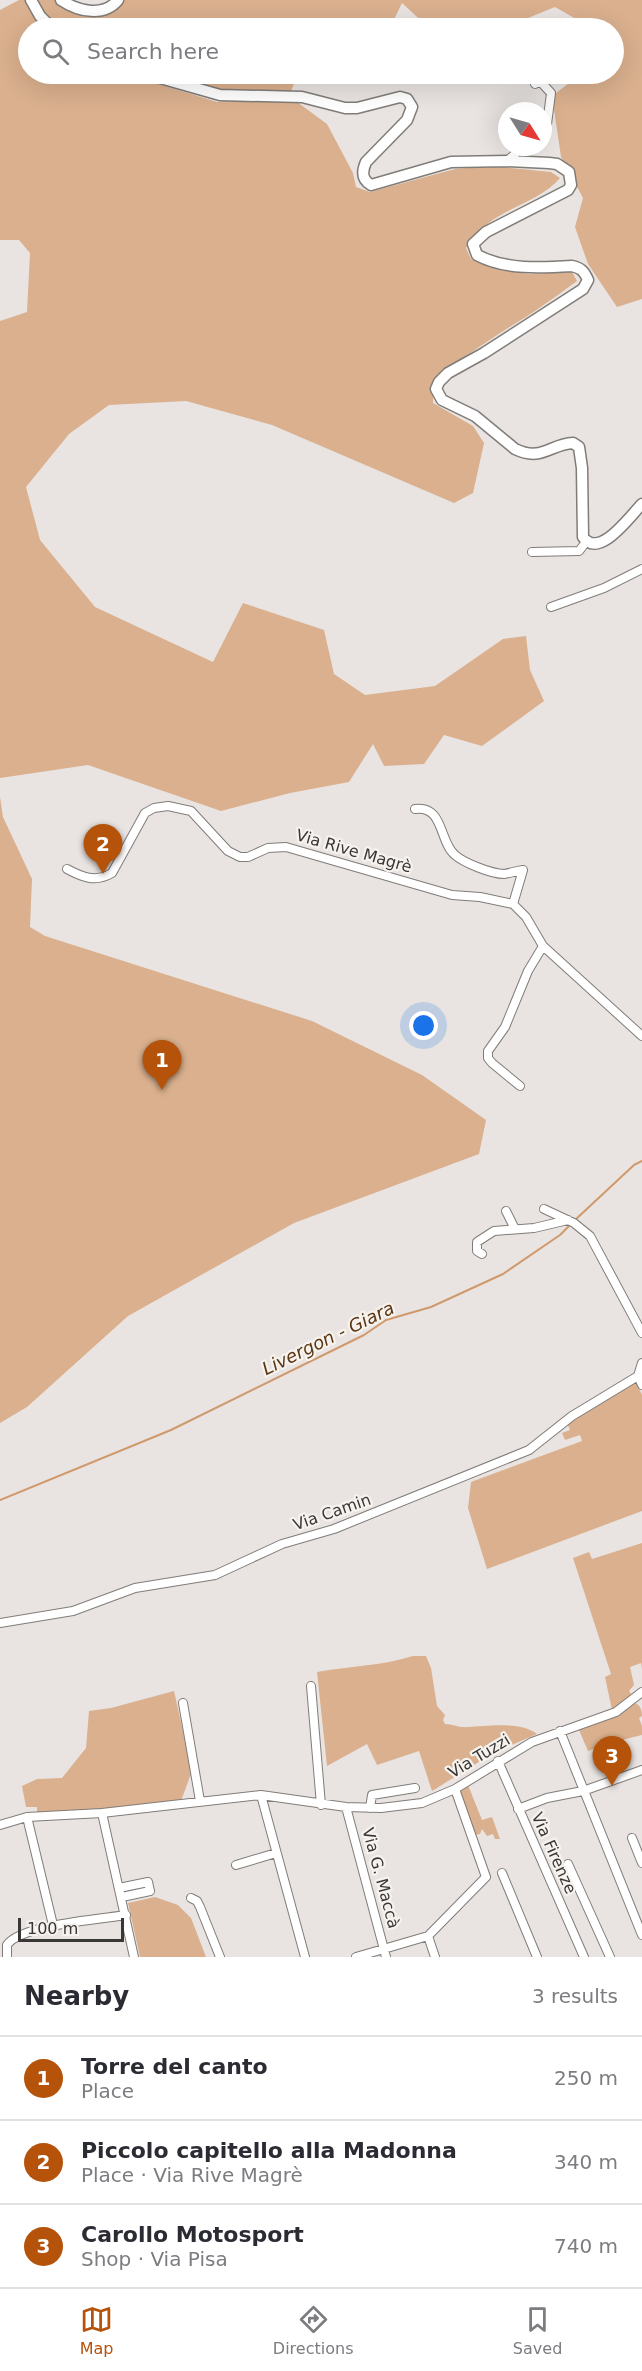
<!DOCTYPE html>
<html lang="en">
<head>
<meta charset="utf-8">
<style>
	:root { --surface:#fff; --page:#f2f2f3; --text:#2b2b33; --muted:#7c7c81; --line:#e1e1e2; --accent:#b45309 }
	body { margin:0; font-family:"DejaVu Sans",sans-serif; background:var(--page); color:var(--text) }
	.compass { position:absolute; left:498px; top:102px; width:54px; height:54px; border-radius:50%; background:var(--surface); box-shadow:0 6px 24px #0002; rotate:127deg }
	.scale { position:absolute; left:18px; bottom:15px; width:106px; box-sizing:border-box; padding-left:6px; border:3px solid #393736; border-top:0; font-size:16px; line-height:21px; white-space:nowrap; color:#393736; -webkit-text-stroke:4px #f6f2ee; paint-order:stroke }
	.you { position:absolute; left:424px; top:1026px; width:21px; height:21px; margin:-15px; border:4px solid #fff; border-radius:50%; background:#1a73e8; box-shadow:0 0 0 9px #1a73e833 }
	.badge { display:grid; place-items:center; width:39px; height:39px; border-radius:50%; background:var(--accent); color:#fff; font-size:20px; font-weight:700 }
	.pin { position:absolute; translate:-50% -50px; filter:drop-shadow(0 2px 3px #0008) }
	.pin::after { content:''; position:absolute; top:32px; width:21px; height:18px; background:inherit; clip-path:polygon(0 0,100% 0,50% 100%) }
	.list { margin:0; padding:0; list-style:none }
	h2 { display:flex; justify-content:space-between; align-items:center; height:78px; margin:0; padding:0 24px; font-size:26px }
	h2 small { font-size:20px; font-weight:400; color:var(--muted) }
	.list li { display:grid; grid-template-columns:39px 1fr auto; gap:18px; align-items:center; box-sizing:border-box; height:84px; padding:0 24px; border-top:2px solid var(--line) }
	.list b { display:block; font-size:22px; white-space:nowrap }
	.list p { margin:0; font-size:20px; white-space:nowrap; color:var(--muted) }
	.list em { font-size:20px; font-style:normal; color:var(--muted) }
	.icon { flex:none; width:33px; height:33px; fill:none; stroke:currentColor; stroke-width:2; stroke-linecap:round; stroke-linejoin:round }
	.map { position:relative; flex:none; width:642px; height:1957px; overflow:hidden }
	.search { position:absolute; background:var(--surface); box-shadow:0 6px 24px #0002; left:18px; right:18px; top:18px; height:66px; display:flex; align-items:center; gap:15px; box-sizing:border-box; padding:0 21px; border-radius:33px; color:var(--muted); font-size:22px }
	.sheet { height:330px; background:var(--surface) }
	nav { display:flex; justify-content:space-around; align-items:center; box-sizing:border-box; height:84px; border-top:2px solid var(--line); background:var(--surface); font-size:16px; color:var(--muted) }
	nav a { display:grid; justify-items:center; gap:3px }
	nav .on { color:var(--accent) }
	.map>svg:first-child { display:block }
	.green { fill:#dab08e }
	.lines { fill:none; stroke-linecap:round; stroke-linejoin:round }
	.stream { stroke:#d0996c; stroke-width:2 }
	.street-casing { stroke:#807c78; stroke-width:10 }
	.secondary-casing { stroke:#807c78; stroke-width:13 }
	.street { stroke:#fff; stroke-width:8 }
	.secondary { stroke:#fff; stroke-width:10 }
	.labels { text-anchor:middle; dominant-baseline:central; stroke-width:4.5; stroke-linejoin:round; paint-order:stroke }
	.street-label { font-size:16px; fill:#393736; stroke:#f6f2ee }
	.water-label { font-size:18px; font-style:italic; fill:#5b3613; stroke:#f6f2ee }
</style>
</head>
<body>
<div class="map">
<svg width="642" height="1957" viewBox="0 0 642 1957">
	<rect width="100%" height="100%" fill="#e9e4e1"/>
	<path class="green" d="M19 0H28L41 28H28V74H126L217 102 278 97 233 96 149 74H298L289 96 327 124 353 173 356 187 370 192 455 169 492 166 551 172 560 178C534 208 490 207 466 248L471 259 502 270 529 274 572 272 577 281C555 297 532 314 508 328 482 345 456 361 434 383L433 403 473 426 484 443 473 493 454 503 272 425 186 401 109 405 69 434 26 487 40 540 95 607 213 662 243 603 324 630 334 674 365 695 435 686 503 639 526 636 530 670 544 701 482 746 444 735 424 764 384 766 373 744 349 782 290 793 221 811 88 765 0 778V321L27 312 30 253 19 240H0V10Z
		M34 0H61L94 11 118 0H642V299L617 307 588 264 575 227 583 198 561 157 552 96 581 74H614V28H588L583 23 555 7 504 28H429L402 3 390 28H54Z
		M0 797 3 817 32 879 30 927 45 936 312 1021 422 1075 486 1120 479 1154 294 1223 128 1316 27 1407 0 1423Z
		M635 1380 642 1395V1511L487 1569 468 1508 471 1482 582 1441 580 1435 565 1440 562 1433 570 1430 567 1423Z
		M642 1543V1669L641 1663 630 1667 634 1685 629 1691 632 1695 612 1710 605 1677 611 1674 573 1558 589 1552 592 1559Z
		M413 1656H426L431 1668 437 1706 445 1715 443 1720 445 1724C452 1724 460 1728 468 1727 487 1726 522 1721 537 1734L495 1752 432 1791 419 1751 377 1765 367 1744 327 1766 317 1672C349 1666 381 1666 413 1656Z
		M174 1691 192 1771 181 1801 105 1810 37 1813V1807H26L22 1786 37 1779 62 1778 86 1748 89 1711 111 1708Z
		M634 1703C640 1704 642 1710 642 1716L639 1718 642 1726V1735L610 1743 588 1751 579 1730 607 1720Z
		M468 1785 482 1820 492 1817 500 1839H495L493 1834 487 1836 482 1829 480 1834 475 1835 460 1792Z
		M155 1897 178 1905 191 1918 206 1957H140L128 1903Z"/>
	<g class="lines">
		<path class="stream" d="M575 1220 634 1165 642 1161
			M0 1500 171 1430 364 1335 386 1320 431 1307 503 1274 560 1235 571 1224"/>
		<g class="street-casing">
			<path id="street" d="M535 84 540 81 551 93 547 124 543 128
				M507 161 523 147
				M532 552 579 551 586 542
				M551 607 604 588 642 569
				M415 809C444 805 439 842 455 855 464 863 492 874 504 874 510 873 516 871 523 870L513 904
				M67 869C82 877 95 883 112 873L145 813 154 808 168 806 191 811 228 851 240 857H248L268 848 286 847 452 895 480 897 513 904 526 917 543 946 642 1036
				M520 1086 492 1063 488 1058V1051L505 1027 528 971 543 946
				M544 1209 574 1223 590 1236 642 1333
				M506 1211 515 1229
				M482 1254 477 1251V1242L494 1231 534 1228 568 1220
				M638 1376 642 1385
				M0 1623 73 1611 135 1588 215 1575 282 1544 334 1529 529 1450 572 1416 638 1376 642 1363
				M311 1686 321 1805
				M183 1703 200 1801
				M560 1731 642 1935
				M498 1761 584 1957
				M261 1795 305 1957
				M346 1807 386 1957
				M370 1808 372 1795 415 1788
				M518 1809 547 1798 583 1791 642 1770
				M102 1813 134 1957
				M27 1817 53 1925
				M0 1825 27 1817 102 1813 261 1795 346 1807 381 1808 422 1803 455 1789 532 1742 616 1712 642 1692
				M632 1838 642 1863
				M568 1864 610 1957
				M236 1865 276 1853
				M502 1873 537 1957
				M119 1888 148 1882 150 1891 122 1897
				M191 1898 197 1901 200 1907 220 1957
				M7 1957V1945C20 1925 101 1919 126 1915
				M356 1957 428 1936
				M435 1957 428 1936 486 1877 455 1789"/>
		</g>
		<g class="secondary-casing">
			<path id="secondary" d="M31 0 40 16 52 28
				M61 0C79 12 104 17 118 0
				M146 74 220 95 302 97 345 108H357L400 97 407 99 412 107 407 120 366 162C362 171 361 179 371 185L451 162 507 161 549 163 557 164 569 172 571 185 568 190 486 232 473 244 477 255C505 270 541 268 572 266 581 268 584 271 588 280L583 289 484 353 448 373 439 382 436 389 442 400 475 416 515 449C542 462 550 444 573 443L579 447 582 468 583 537C599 560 630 516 642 504"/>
		</g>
		<use href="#street" class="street"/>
		<use href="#secondary" class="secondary"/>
	</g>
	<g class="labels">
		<g class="street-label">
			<text transform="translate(354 851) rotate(16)">Via Rive Magrè</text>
			<text transform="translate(332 1512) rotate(-19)">Via Camin</text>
			<text transform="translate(479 1756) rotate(-31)">Via Tuzzi</text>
			<text transform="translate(554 1853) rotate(66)">Via Firenze</text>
			<text transform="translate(381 1878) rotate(75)">Via G. Maccà</text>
		</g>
		<g class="water-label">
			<text transform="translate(328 1338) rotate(-26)">Livergon - Giara</text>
		</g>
	</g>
</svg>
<svg class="compass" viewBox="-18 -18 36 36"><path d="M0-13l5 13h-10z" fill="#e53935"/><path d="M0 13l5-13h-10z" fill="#7c7c81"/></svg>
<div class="scale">100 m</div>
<div class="you"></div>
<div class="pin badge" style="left:162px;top:1090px">1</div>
<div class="pin badge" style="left:103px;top:874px">2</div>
<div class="pin badge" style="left:612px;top:1786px">3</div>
<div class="search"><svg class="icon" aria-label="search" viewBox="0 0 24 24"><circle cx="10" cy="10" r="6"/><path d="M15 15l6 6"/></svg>Search here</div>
</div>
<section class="sheet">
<h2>Nearby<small>3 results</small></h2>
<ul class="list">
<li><span class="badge">1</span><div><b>Torre del canto</b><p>Place</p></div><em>250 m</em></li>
<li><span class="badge">2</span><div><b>Piccolo capitello alla Madonna</b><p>Place · Via Rive Magrè</p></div><em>340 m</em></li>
<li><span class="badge">3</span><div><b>Carollo Motosport</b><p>Shop · Via Pisa</p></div><em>740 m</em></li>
</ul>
</section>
<nav>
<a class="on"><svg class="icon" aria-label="map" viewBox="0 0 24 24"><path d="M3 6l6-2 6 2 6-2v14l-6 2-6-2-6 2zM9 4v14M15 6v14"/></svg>Map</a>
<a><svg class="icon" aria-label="directions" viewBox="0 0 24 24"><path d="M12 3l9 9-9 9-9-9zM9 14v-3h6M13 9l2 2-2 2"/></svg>Directions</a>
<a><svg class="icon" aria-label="saved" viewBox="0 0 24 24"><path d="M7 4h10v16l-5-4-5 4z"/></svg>Saved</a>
</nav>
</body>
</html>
